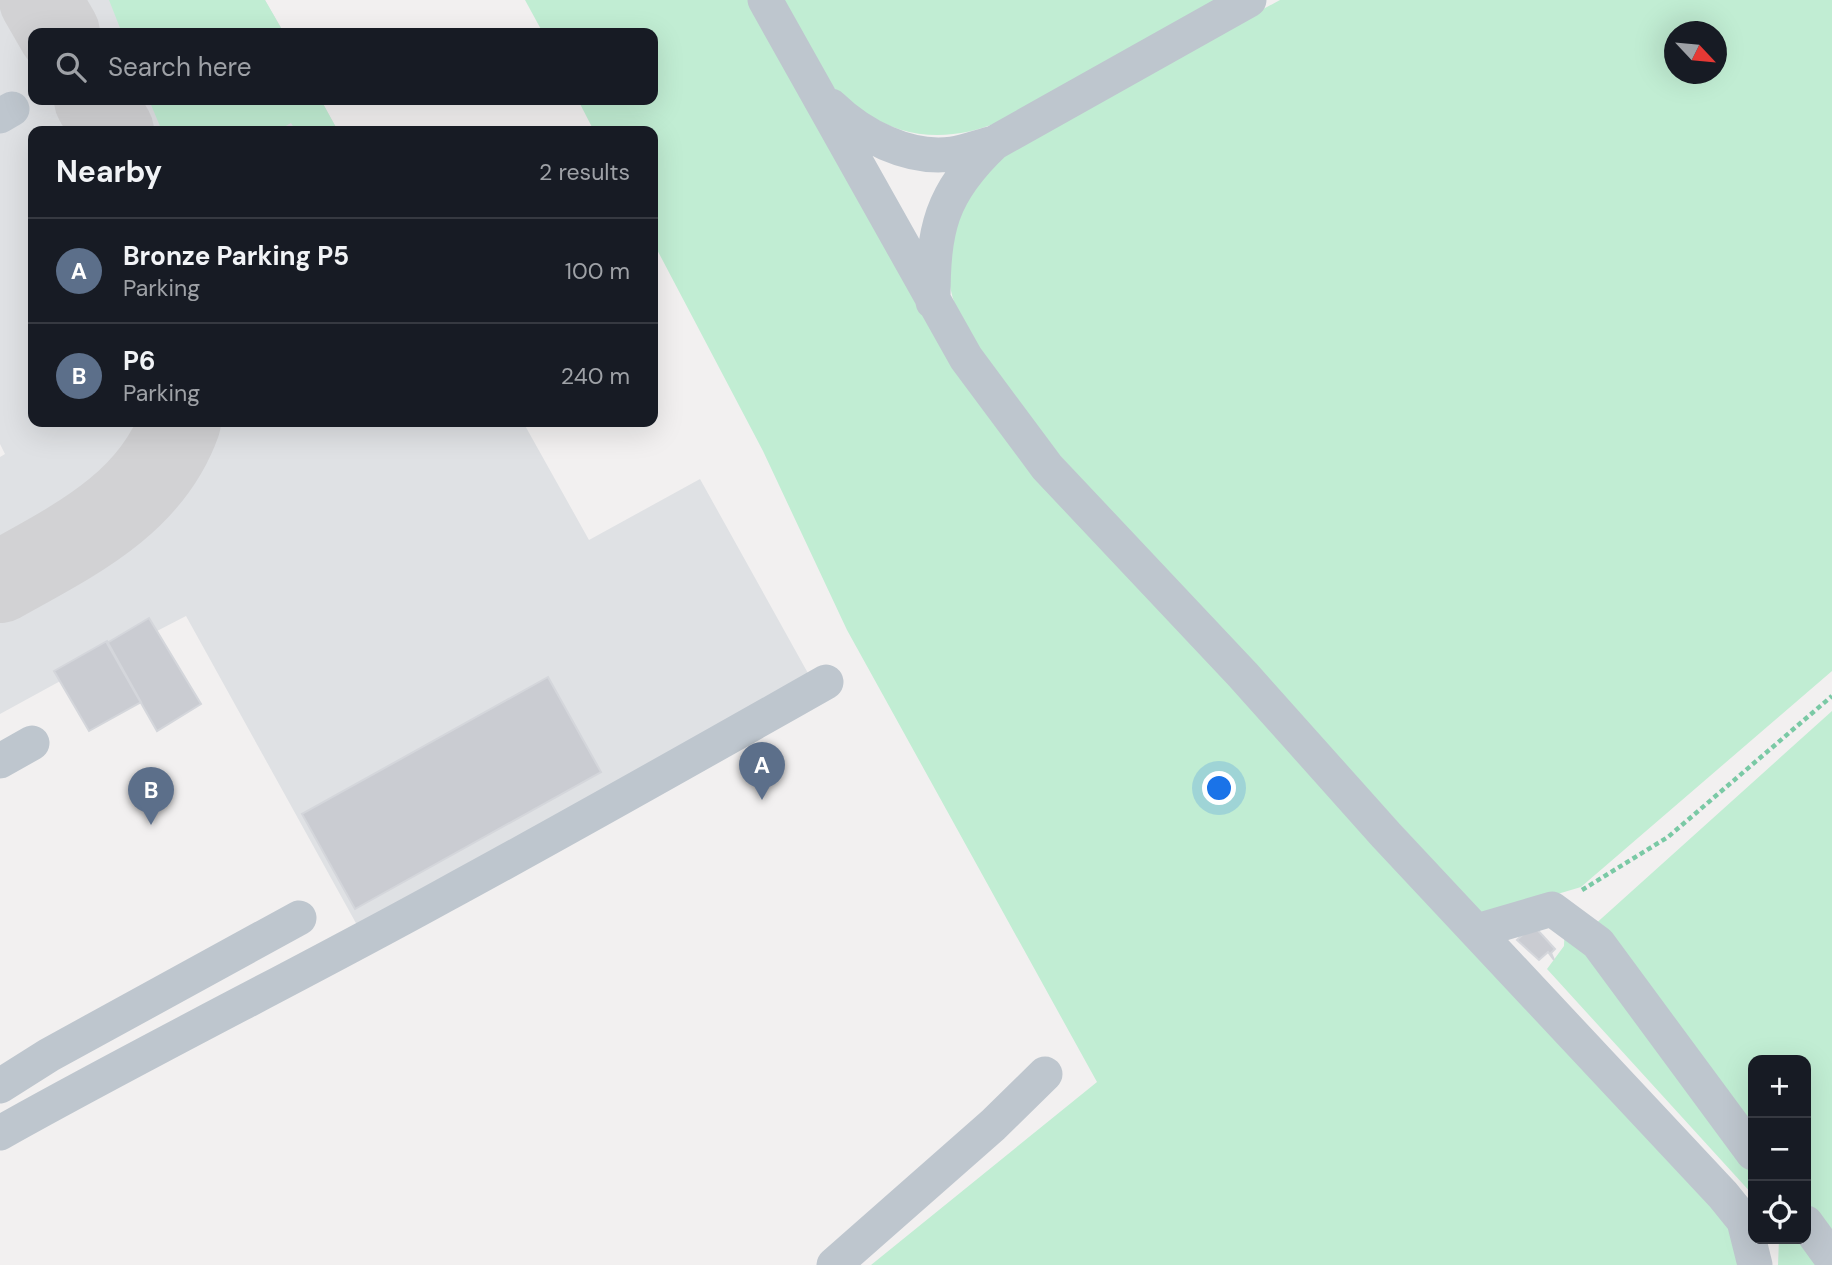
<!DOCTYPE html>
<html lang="en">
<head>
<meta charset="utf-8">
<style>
	:root { --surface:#171b24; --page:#242831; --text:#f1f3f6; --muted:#9ea1a6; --line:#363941; --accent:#ea580c }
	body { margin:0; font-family:"DM Sans",sans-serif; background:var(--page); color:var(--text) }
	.controls { position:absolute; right:21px; bottom:21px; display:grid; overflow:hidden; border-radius:14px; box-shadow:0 7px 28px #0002 }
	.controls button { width:63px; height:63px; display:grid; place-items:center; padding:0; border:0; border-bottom:2px solid var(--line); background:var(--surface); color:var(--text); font:35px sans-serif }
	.compass { position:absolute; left:1664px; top:21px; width:63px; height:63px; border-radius:50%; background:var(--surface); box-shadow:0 7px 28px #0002; rotate:116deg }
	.you { position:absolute; left:1220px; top:789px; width:24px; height:24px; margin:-18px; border:5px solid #fff; border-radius:50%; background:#1a73e8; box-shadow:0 0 0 10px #1a73e833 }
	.badge { display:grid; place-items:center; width:46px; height:46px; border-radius:50%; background:var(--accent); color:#fff; font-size:23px; font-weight:700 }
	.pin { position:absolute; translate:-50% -58px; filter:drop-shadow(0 2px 4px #0008) }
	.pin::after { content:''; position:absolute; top:37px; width:24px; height:21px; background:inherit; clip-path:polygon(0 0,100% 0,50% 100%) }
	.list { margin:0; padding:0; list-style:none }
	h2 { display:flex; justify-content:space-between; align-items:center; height:91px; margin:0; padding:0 28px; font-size:30px }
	h2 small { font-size:23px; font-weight:400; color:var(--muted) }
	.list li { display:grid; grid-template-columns:46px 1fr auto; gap:21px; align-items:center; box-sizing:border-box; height:105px; padding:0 28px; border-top:2px solid var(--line) }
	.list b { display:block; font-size:26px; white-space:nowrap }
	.list p { margin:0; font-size:23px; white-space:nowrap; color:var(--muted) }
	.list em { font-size:23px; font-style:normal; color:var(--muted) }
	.icon { flex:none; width:38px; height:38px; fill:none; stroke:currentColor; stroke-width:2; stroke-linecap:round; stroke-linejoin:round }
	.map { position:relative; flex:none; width:1832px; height:1265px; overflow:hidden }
	.search { position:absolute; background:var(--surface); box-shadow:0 7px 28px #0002; left:28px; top:28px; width:630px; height:77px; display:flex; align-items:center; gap:18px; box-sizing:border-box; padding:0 24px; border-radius:14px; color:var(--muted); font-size:26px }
	.panel { position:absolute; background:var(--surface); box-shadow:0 7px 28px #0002; left:28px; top:126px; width:630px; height:301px; border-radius:14px }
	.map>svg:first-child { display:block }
	.airport { fill:#dfe1e4 }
	.green { fill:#c1edd3; fill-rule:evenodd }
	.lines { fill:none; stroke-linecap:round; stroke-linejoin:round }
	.taxiway { stroke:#d2d2d4; stroke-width:82 }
	.building { fill:#caccd2; stroke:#d4d6db; stroke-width:2 }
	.path { stroke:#7ac9a5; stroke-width:4.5; stroke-dasharray:5 3.5; stroke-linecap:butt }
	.minor { stroke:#bec6ce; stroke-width:35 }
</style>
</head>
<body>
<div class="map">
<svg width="1832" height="1265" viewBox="0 0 1832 1265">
	<rect width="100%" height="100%" fill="#f2f0f0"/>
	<path class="airport" d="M0 0H265L284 33H33V100H321L338 131H33V422H523L589 540 700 479 809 675 357 925 186 616 157 631 149 618 60 671 64 679 0 714V457L5 454 0 444Z"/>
	<path class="green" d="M109 0H265L284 33H122Z
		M525 0H749L918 304 1705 1192 1732 1234 1740 1265H871L1097 1082 847 630 763 451 653 242V131H594L578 100H653V33H543Z
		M783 0H1219L1001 121C954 141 907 141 864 112 850 103 837 94 828 80 811 55 798 26 783 0Z
		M1280 0H1832V671L1581 887 1484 916 1029 422C1000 385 955 328 949 280 944 239 965 187 998 161 1018 145 1044 133 1066 120 1136 77 1208 39 1280 0ZM1674 32H1716V74H1674Z
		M149 100H321L338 131H296L291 123 277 131H162Z
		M1832 711V1265H1778L1779 1239H1806V1060H1753V1195L1547 969 1564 946 1565 922 1582 936Z"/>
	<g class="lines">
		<path class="taxiway" d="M40 0 59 33
			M95 100 113 131
			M0 582C71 542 151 505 180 422"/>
	</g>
	<path class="building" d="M149 618 201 704 157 731 107 643Z
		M107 641 141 702 89 731 54 671Z
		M548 677 601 772 355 909 302 814Z
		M1533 925 1555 949 1551 953 1554 960 1548 952 1539 960 1517 940Z"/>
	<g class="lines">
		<path class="path" d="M1582 890 1668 837 1832 696"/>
		<path class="minor" d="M765 0 966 358 1047 467 1243 675 1386 835 1723 1195 1744 1221 1755 1265
			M831 106C861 135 908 160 952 154 966 152 981 146 994 143
			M0 116 12 109
			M933 302C933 229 940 194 994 143L1249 0
			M0 761 32 743
			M1477 931 1552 909 1598 943 1753 1153
			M0 1086 49 1055 299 918
			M0 1133C146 1051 296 977 443 896 572 826 699 754 826 682
			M1806 1223 1832 1259
			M834 1265 993 1125 1045 1074"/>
	</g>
</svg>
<div class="controls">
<button>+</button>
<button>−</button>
<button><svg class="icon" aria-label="locate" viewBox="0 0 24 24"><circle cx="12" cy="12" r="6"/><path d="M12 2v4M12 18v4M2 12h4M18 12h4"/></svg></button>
</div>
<svg class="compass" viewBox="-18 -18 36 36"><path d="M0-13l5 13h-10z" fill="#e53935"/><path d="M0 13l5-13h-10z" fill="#9ea1a6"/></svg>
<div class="you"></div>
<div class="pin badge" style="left:762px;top:800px;background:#5c6f8a">A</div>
<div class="pin badge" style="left:151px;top:825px;background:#5c6f8a">B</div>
<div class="search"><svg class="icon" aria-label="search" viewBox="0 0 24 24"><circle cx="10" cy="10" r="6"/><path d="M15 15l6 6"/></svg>Search here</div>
<section class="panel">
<h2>Nearby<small>2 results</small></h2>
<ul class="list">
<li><span class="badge" style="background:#5c6f8a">A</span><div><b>Bronze Parking P5</b><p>Parking</p></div><em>100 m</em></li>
<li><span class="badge" style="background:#5c6f8a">B</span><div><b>P6</b><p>Parking</p></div><em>240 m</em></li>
</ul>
</section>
</div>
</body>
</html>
